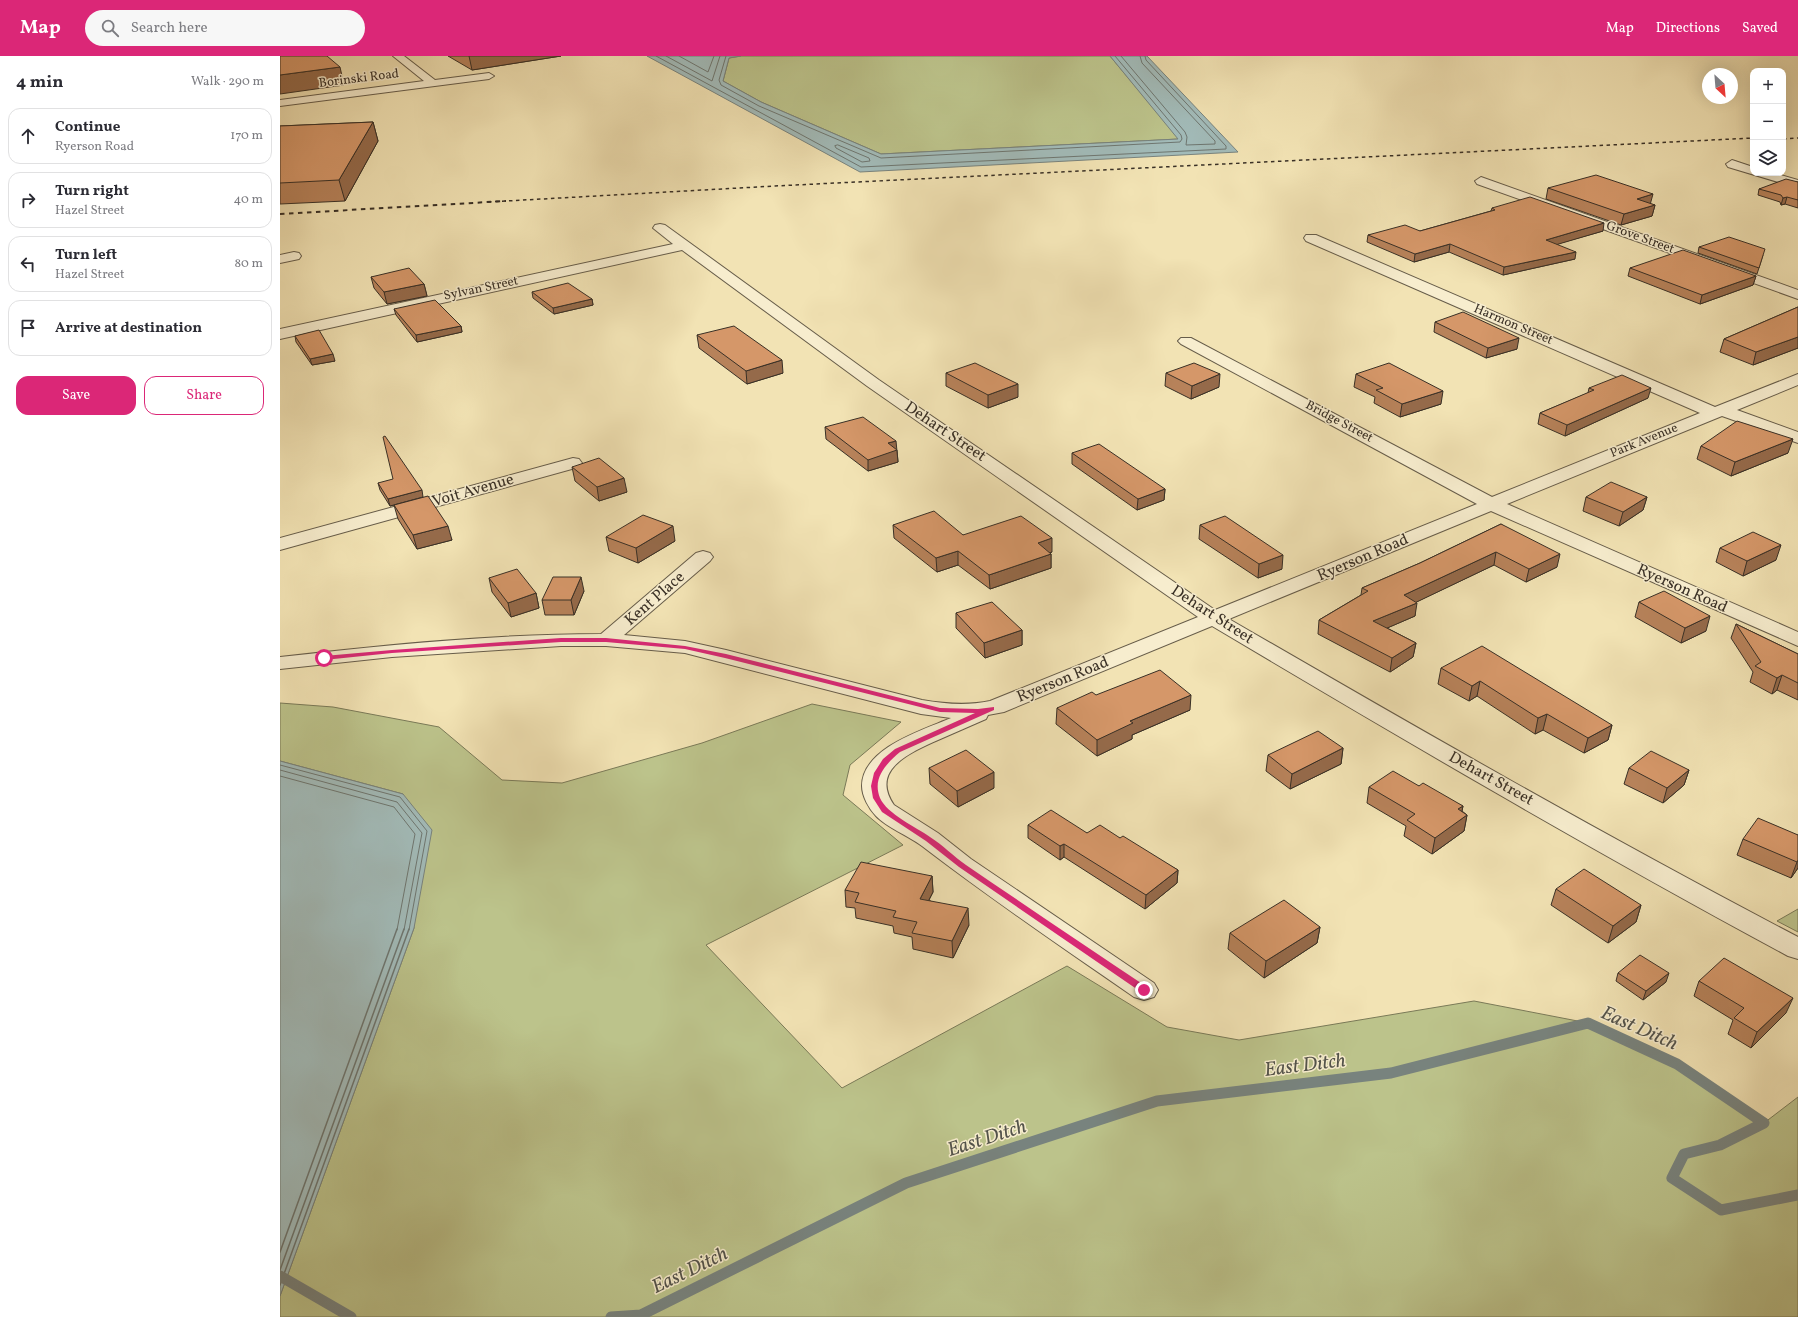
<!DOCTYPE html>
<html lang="en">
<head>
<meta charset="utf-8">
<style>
	:root { --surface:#fff; --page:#f7f7f7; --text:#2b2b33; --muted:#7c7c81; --line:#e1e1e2; --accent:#db2777 }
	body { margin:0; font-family:Vollkorn,serif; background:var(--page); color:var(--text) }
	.controls { position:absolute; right:12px; top:12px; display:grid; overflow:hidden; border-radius:8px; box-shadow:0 4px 16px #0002 }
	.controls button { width:36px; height:36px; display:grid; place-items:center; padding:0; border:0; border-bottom:1px solid var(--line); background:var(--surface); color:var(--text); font:20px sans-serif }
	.compass { position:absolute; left:1422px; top:12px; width:36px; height:36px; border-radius:50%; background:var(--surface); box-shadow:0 4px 16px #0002; rotate:154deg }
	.stop { position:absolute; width:12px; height:12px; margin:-9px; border:3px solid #db2777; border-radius:50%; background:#fff }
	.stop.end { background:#db2777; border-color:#fff; box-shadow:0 1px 4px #0008 }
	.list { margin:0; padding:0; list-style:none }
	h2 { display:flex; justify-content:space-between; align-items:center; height:52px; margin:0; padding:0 16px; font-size:17px }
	h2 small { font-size:13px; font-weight:400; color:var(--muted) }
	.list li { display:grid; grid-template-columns:26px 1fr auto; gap:12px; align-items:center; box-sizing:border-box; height:56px; margin:0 8px 8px; padding:0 8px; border:1px solid var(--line); border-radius:12px }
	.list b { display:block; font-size:15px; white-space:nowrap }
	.list p { margin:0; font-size:13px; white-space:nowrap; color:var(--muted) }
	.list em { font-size:13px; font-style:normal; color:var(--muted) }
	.actions { display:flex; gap:8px; padding:12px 16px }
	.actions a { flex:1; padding:9px 0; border:1px solid var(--accent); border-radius:12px; text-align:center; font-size:14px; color:var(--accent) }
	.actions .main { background:var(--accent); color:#fff }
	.icon { flex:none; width:22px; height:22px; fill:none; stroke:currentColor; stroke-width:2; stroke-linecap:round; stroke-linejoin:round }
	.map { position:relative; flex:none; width:1518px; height:1261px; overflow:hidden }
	header { display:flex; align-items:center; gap:24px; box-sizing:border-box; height:56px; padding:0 20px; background:var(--accent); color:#fff }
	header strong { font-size:19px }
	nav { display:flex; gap:22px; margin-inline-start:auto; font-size:14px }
	.search { width:280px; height:36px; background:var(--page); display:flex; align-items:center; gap:10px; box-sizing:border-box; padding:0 14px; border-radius:22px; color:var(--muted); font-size:15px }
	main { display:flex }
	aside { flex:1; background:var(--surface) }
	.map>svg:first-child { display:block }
	.green { fill:#bcc38b; stroke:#7a7a58 }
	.water { fill:#a2bbb9; stroke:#78837e }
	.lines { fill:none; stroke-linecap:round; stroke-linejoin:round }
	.shore-far1 { stroke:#6e7670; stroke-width:1 }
	.shore { stroke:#6e7670; stroke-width:1.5 }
	.stream { stroke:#78837e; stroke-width:11 }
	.minor-casing { stroke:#675d4a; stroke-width:2 }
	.minor { fill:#f7edce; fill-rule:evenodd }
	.rail-far1 { stroke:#393026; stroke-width:1.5; stroke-dasharray:3.5 3.5; stroke-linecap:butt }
	.rail { stroke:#393026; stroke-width:2; stroke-dasharray:4.5 4.5; stroke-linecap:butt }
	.wall { fill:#b7825a; stroke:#393026 }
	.shaded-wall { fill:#956a4a; stroke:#393026 }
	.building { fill:#d59769; stroke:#393026 }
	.route { fill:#db2777 }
	.labels { text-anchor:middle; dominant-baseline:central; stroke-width:3; stroke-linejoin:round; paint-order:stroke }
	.far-street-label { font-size:13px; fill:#393026; stroke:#f7edce }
	.street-label { font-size:16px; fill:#393026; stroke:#f7edce }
	.near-water-label { font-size:20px; font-style:italic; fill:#53534b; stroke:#f7edce }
</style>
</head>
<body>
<header>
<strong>Map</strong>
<div class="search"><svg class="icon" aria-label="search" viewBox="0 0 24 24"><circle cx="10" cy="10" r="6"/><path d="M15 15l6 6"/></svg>Search here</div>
<nav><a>Map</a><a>Directions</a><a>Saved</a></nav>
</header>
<main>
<aside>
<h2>4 min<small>Walk · 290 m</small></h2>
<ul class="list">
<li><svg class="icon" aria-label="ahead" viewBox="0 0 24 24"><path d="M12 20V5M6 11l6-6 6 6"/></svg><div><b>Continue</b><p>Ryerson Road</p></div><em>170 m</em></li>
<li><svg class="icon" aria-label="right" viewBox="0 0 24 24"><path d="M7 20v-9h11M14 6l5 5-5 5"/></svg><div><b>Turn right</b><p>Hazel Street</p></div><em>40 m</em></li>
<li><svg class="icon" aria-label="left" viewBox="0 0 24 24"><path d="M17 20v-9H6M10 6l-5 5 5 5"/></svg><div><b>Turn left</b><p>Hazel Street</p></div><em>80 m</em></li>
<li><svg class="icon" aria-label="arrive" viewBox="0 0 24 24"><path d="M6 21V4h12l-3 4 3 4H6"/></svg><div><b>Arrive at destination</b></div></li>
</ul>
<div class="actions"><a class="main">Save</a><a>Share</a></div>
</aside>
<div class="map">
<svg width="1518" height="1261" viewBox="0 0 1518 1261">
	<rect width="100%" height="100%" fill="#f2e3b4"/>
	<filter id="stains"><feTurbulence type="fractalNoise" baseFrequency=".005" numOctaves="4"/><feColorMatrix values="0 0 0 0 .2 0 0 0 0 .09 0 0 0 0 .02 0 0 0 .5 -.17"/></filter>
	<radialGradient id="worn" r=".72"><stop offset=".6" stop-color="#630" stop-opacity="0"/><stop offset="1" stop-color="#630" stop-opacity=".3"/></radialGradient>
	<path class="green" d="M461 0H830L899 83 601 98 481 46 443 25 449 2Z
		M0 647 53 651 159 671 222 724 282 727 422 687 532 648 621 666 570 709 563 739 623 789 426 889 562 1032 787 910 887 971 959 984 1194 945 1308 967 1397 1008 1484 1067 1518 1041V1261H0V1240L134 872 123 738 0 705Z
		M1518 853V876L1497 865Z"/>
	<path class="water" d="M367 0H461L449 2 443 25 481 46 601 98 898 83 830 0H867L958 96 580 116Z
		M0 705 123 738 152 774 134 872 0 1240Z"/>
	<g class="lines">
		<path class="shore-far1" d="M376 0 581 111 946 93V90L866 4 865 0
			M386 0 432 25 440 0
			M399 0 428 16 434 0
			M446 0 439 24 441 29 479 50 601 102 900 86 902 83 901 79 835 0
			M841 0 905 76 907 81 906 89 935 88V85L862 7 860 0
			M558 89 589 102 590 105 582 106 556 92 555 90Z
			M0 709 120 741 147 775 129 874
			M0 714 117 746 142 777 124 874
			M0 720 114 751 135 778 117 874"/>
		<path class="shore" d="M0 1196 117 873
			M0 1214 124 873
			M0 1229 129 873"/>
		<path class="stream" d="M0 1220 71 1261
			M331 1261 361 1259 626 1127 877 1045 1111 1017 1308 967 1397 1008 1484 1067 1440 1089 1404 1098 1392 1122 1441 1154 1518 1139"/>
		<g class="minor-casing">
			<path id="minor" d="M113 0H124L155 24 209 17 214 20 209 23 0 50V44L144 25Z
				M1452 104 1473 111V117H1494L1518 124V132L1448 111 1446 108Z
				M1201 121 1518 234V243L1197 128 1195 125Z
				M380 168 385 169 599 324 935 554 1197 448 901 288 898 285 901 282H911L1212 441 1420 357 1026 185 1024 182 1026 179H1036L1435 351 1518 318V329L1457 354 1518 376V387L1442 360 1227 448 1518 576V590L1211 455 949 563C1137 672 1325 780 1518 881V903L1508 900C1313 795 1122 683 932 570L724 656 708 659 706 663C690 670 674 677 658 684 632 696 589 713 614 749L658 777 691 803 874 927 878 934 874 941 864 944 854 941C783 892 711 843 642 790 629 780 606 771 596 760 589 753 582 740 582 730 582 692 643 674 671 662L641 658 405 597 326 590H281L112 601 0 613V601C106 589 214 578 321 578L416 497 423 495 430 497 433 501 430 505 344 579 405 585 446 594 642 644C665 648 687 650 710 645L918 561 587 330 402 194 0 283V273L393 188 373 172 375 169Z
				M14 196 19 197 21 200 19 203 0 207V199Z
				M293 402 299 403 302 407 299 411 0 494V482Z"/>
		</g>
		<use href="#minor" class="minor"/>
		<path class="rail-far1" d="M1503 83 1518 82
			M208 146 495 130 1473 82"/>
		<path class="rail" d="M0 158 226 145"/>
	</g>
	<path class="wall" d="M168 0H281L192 14Z
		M93 66 98 85 65 145 0 148V70Z
		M1518 126V152L1505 148 1501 149 1500 146 1478 139 1479 133Z
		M1268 132 1371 148 1375 149 1372 160 1341 169 1266 143Z
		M1212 152 1323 175 1277 188 1295 203 1223 219 1169 196 1134 206 1087 186 1088 179 1140 175 1211 155Z
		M1419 191 1483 199 1477 218 1418 197Z
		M1350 212 1476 220 1473 229 1420 248 1348 220Z
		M91 221 144 228 147 240 107 248 94 232Z
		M252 236 312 243 313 249 274 258 253 242Z
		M1518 251V292L1473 309 1440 296 1444 283Z
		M114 253 181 270 182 276 137 286 116 259Z
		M1155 266 1237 293 1206 302 1154 276Z
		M417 279 503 317 467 328 419 292Z
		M15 280 55 305 32 309 16 286Z
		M666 317 738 341 708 352 666 330Z
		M886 317 939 331 911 343 885 330Z
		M1076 318 1161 348 1120 361 1094 347 1095 341 1074 331Z
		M1309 332 1368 342 1285 380 1258 368 1260 357 1308 337Z
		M545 371 617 394 618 406 588 415 546 383Z
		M1421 390 1508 397 1451 420 1417 403Z
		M792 397 885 433 884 444 857 454 792 408Z
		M292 411 347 436 319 445 295 425Z
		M98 427 143 441 172 484 137 493 118 463 114 449 110 450 100 434Z
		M1306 441H1367L1363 454 1339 470 1303 455Z
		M1221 468 1277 511 1246 526 1214 509 1136 546 1135 560 1107 572 1136 587 1133 601 1110 616 1038 578 1039 564 1081 539 1082 532 1140 507Z
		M613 469 683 479 772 496 769 497 771 498V512L710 533 678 509 657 516 614 482Z
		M920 469 1002 513 978 522 919 483Z
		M326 481 395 485 358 507 329 495Z
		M1440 492 1496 504 1463 520 1436 506Z
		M209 522 256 537 259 552 231 561 212 536Z
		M304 535 294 559H265L262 544Z
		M1359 546 1426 575 1401 587 1355 561Z
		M676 557 742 574V589L705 602 676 572Z
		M1456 568 1518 598V644L1497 634 1492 638 1470 626 1473 616 1451 582Z
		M1161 612 1332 669 1328 684 1304 697 1263 674 1255 678 1197 640 1189 645 1158 628Z
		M777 652 910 654 852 679V683L817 700 776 668Z
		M1063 692 1061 708 1010 733 986 715 988 699Z
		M649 712 714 732 678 751 650 728Z
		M1349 712 1409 714 1404 729 1383 747 1344 728Z
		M1139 730 1183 750 1182 755 1187 759 1184 775 1152 798 1124 780 1126 770 1087 747 1089 731Z
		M748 769 807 777 840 782 898 814 897 827 865 853 784 801 780 804 748 782Z
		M1518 779V812L1511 822 1457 799 1463 783Z
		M652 820 653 836 649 844 689 869 673 902 633 893 632 881 614 877 613 870 576 862 575 852 566 851 565 834Z
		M1276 833 1361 849 1356 866 1328 887 1271 849Z
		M1040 871 1037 887 984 922 948 893 950 877Z
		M1338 917 1386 926 1363 944 1336 925Z
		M1419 925 1506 957 1471 992 1448 978 1453 964 1414 940Z"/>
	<path class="shaded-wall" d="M189 0H281L192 14Z
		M60 11 64 29 0 38V19Z
		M93 66 98 85 65 145 59 124Z
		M1373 138 1370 149 1357 143Z
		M1507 141 1505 148 1501 149 1503 142Z
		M1375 149 1372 160 1341 169 1344 158Z
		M1324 167 1323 175 1265 192 1266 184Z
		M1170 188 1169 196 1134 206 1135 198Z
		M1296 196 1295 203 1223 219 1224 211Z
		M1476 220 1473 229 1420 248 1422 239Z
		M144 228 147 240 107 248 104 236Z
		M312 243 313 249 274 258 273 252Z
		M181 270 182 276 137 286 136 279Z
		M1518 281V292L1473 309 1476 296Z
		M1239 282 1237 293 1206 302 1208 292Z
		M53 298 55 305 32 309 30 303Z
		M502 304 503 317 467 328 466 315Z
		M940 318 939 331 911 343 912 330Z
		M738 328V341L708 352V339Z
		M1371 332 1368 342 1285 380 1287 369Z
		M1163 335 1161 348 1120 361 1122 348Z
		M1513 383 1508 397 1451 420 1455 406Z
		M616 385 618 406 588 415V404L608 387Z
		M344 422 347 436 319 445 317 431Z
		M885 433 884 444 857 454 858 443Z
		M142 434 143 441 110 450 108 443Z
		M1367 441 1363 454 1339 470 1343 456Z
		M168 470 172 484 137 493 133 479Z
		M393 470 395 485 358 507 356 492Z
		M772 482V496L758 501V487Z
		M1501 489 1496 504 1463 520 1467 505Z
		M678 495V509L657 516 656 502Z
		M1216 496 1214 509 1122 553 1124 539Z
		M771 498V512L710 533 709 519Z
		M1280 498 1277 511 1246 526 1249 513Z
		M1003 499 1002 513 978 522 979 508Z
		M301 521 304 535 294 559 291 544Z
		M256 537 259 552 231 561 228 547Z
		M1137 547 1135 560 1091 579 1093 565Z
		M1430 560 1426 575 1401 587 1405 572Z
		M742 574V589L705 602 704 587Z
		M1136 587 1133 601 1110 616 1112 602Z
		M1502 619 1497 634 1492 638 1497 622Z
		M1200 625 1197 640 1189 645 1192 630Z
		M911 639 910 654 852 679V683L817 700V684L850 665Z
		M1267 658 1263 674 1255 678 1258 662Z
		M1332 669 1328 684 1304 697 1308 682Z
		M1063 692 1061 708 1010 733 1012 718Z
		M1409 714 1404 729 1383 747 1387 732Z
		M714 716V732L678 751 677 735Z
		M1183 750 1180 764 1187 759 1184 775 1152 798 1155 782 1178 753Z
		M784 788V801L780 804V790Z
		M1518 804V812L1511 822 1517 806Z
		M898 814 897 827 865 853 866 839Z
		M652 820 653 836 641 859 640 843Z
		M1361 849 1356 866 1328 887 1333 870Z
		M688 852 689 869 673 902 672 885Z
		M1040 871 1037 887 984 922 986 905Z
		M1389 917 1386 926 1363 944 1366 935Z
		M1513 942 1506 957 1471 992 1477 976Z"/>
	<path class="building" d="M0 0H47L60 11 0 19Z
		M93 66 59 124 0 127V70Z
		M1316 119 1373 138 1357 143 1375 149 1344 158 1268 132Z
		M1506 123 1518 126V144L1507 141 1503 142 1501 139 1479 133Z
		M1250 141 1324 167 1266 184 1296 196 1224 211 1170 188 1135 198 1088 179 1125 169 1140 175 1215 154 1212 152Z
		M1449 181 1485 193 1479 212 1419 191Z
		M1403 194 1476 220 1422 239 1350 212Z
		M129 212 144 228 104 236 91 221Z
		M288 227 312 243 273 252 252 236Z
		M155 244 181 270 136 279 114 253Z
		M1518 251V281L1476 296 1444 283Z
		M1183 256 1239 282 1208 292 1155 266Z
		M454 270 502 304 466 315 417 279Z
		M39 274 53 298 30 303 15 280Z
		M695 307 738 328 708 339 666 317Z
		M914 307 940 318 912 330 886 317Z
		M1109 307 1163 335 1122 348 1096 334 1103 332 1076 318Z
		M1342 319 1371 332 1287 369 1260 357 1314 334 1309 332Z
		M583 361 616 385 608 387 617 394 588 404 545 371Z
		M1457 365 1513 383 1455 406 1421 390Z
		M105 380 142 434 108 443 98 427 113 423 103 381Z
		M819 388 885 433 858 443 792 397Z
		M319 402 344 422 317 431 292 411Z
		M1331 426 1367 441 1343 456 1306 441Z
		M148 440 168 470 133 479 114 449Z
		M654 455 683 479 741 460 772 482 758 487 771 498 709 519 678 495 656 502 613 469Z
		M363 459 393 470 356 492 326 481Z
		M945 460 1003 499 979 508 920 469Z
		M1221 468 1280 498 1249 513 1216 496 1124 539 1137 547 1093 565 1136 587 1112 602 1039 564 1088 535 1082 532 1140 507Z
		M1473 476 1501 489 1467 505 1440 492Z
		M237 513 256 537 228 547 209 522Z
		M273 521H301L291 544H262Z
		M1384 535 1430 560 1405 572 1359 546Z
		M712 546 742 574 704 587 676 557Z
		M1456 568 1518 598V627L1502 619 1497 622 1475 610 1481 606Z
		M1202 590 1332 669 1308 682 1267 658 1258 662 1200 625 1192 630 1161 612Z
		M880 614 911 639 850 665 853 667 817 684 777 652 812 636 816 639Z
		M1038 675 1063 692 1012 718 988 699Z
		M686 694 714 716 677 735 649 712Z
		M1371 695 1409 714 1387 732 1349 712Z
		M1113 715 1139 730 1143 727 1183 750 1178 753 1187 759 1155 782 1127 764 1135 758 1089 731Z
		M771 754 807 777 820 769 840 782 843 780 898 814 866 839 784 788 780 790 748 769Z
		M1478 762 1518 779V804L1517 806 1463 783Z
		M581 806 652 820 640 843 688 852 672 885 632 877 637 866 613 861 616 855 575 846 579 837 565 834Z
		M1304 813 1361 849 1333 870 1276 833Z
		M1004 844 1040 871 986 905 950 877Z
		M1360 899 1389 917 1366 935 1338 917Z
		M1444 902 1513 942 1477 976 1454 962 1464 952 1419 925Z"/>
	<path class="route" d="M281 582H326L405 590 446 598 660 652 698 653 714 651V654L620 696C606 708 592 722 600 742 607 758 636 771 650 781 663 789 673 800 686 809 746 850 807 891 867 931V936H861L679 811 646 785 602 756 593 742 591 730 594 717 603 703 615 693 695 657 660 656 445 602 405 593 326 586H281L112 597 44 604 41 602 44 600 112 594Z"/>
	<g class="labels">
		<g class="far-street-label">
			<text transform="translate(79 23) rotate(-7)">Borinski Road</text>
			<text transform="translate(1360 182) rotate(20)">Grove Street</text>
			<text transform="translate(201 233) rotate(-12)">Sylvan Street</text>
			<text transform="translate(1233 269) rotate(23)">Harmon Street</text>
			<text transform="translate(1059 366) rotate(28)">Bridge Street</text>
			<text transform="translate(1364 385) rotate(-22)">Park Avenue</text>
		</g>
		<g class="street-label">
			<text transform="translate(665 376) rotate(34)">Dehart Street</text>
			<text transform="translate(193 435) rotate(-16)">Voit Avenue</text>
			<text transform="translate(1083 502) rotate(-23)">Ryerson Road</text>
			<text transform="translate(1402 533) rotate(24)">Ryerson Road</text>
			<text transform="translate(375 543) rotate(-41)">Kent Place</text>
			<text transform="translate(932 559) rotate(33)">Dehart Street</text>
			<text transform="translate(783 624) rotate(-22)">Ryerson Road</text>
			<text transform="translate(1211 723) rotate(29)">Dehart Street</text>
		</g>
		<g class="near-water-label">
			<text transform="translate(1359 973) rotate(24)">East Ditch</text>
			<text transform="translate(1025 1010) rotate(-7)">East Ditch</text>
			<text transform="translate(707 1083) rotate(-18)">East Ditch</text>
			<text transform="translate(410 1215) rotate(-26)">East Ditch</text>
		</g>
	</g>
	<rect width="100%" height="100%" filter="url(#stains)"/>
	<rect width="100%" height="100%" fill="url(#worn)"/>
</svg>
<div class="controls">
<button>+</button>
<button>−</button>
<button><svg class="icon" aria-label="layers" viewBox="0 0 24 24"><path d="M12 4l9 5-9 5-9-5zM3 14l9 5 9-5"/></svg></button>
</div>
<svg class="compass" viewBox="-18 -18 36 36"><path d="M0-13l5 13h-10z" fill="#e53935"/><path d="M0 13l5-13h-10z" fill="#7c7c81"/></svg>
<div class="stop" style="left:44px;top:602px"></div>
<div class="stop end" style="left:864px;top:934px"></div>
</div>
</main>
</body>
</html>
